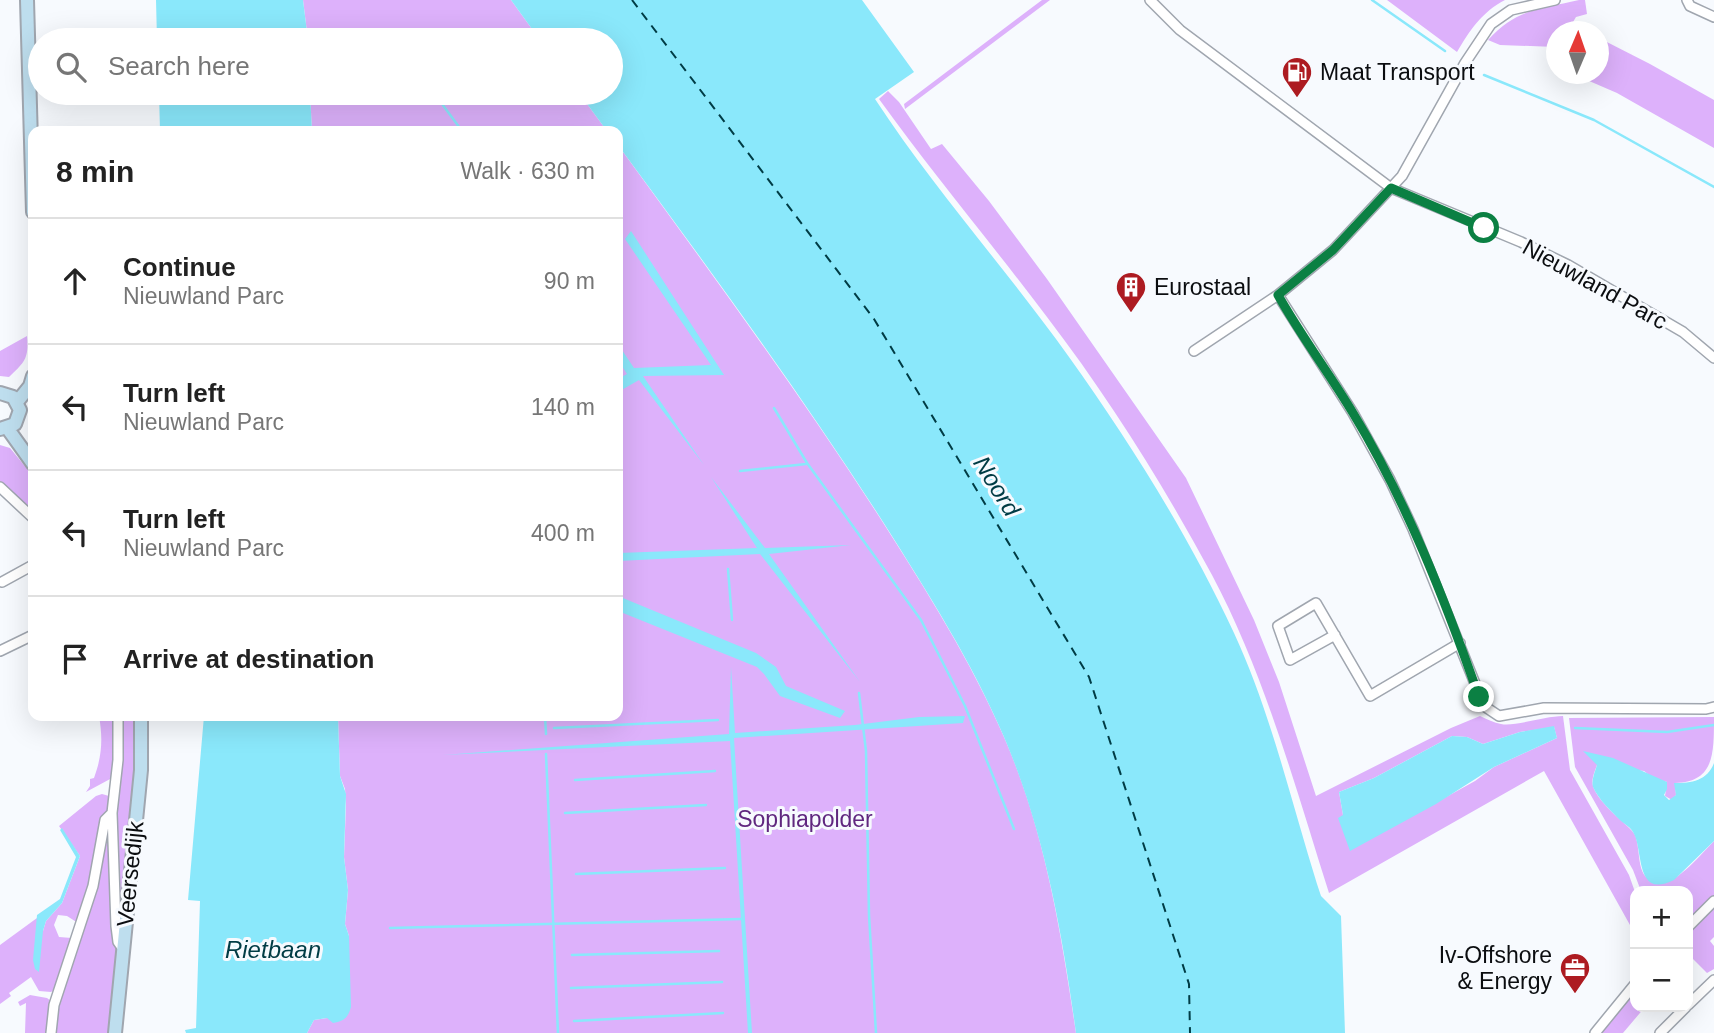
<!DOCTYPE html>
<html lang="en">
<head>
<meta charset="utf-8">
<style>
	:root { --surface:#fff; --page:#f2f2f2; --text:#222; --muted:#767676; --line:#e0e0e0 }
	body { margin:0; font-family:Helvetica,sans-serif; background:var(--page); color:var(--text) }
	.controls { position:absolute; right:21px; bottom:21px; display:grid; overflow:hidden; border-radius:14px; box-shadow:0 7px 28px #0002 }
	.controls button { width:63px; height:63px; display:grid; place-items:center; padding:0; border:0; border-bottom:2px solid var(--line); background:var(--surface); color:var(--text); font:35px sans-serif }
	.compass { position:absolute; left:1546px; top:21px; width:63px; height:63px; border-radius:50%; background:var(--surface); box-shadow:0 7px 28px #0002; rotate:2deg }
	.stop { position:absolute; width:21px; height:21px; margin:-16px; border:5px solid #0b8043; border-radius:50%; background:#fff }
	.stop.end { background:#0b8043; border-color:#fff; box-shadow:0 2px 7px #0008 }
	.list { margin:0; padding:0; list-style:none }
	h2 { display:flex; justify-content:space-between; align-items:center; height:91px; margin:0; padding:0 28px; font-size:30px }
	h2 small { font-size:23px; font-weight:400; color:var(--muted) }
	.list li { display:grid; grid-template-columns:46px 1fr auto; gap:21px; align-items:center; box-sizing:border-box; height:126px; padding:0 28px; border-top:2px solid var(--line) }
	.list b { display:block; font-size:26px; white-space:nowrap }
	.list p { margin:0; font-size:23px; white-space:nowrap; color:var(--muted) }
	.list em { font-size:23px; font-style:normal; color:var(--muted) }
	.icon { flex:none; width:38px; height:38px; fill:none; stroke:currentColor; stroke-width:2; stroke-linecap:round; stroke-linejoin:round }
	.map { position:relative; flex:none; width:1714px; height:1033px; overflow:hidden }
	.search { position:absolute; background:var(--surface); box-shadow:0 7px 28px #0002; left:28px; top:28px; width:595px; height:77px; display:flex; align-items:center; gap:18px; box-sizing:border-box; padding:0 24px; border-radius:38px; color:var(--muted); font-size:26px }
	.panel { position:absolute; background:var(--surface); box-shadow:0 7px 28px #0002; left:28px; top:126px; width:595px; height:595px; border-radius:14px }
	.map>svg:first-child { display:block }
	.green { fill:#ddb1fb; fill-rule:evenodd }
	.water { fill:#8ae8fb }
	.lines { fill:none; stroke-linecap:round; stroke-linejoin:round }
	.stream { stroke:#8ae8fb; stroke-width:2.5 }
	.ferry { stroke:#003c45; stroke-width:2; stroke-dasharray:9 7; stroke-linecap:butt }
	.minor-casing { stroke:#a0a6af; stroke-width:12 }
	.secondary-casing { stroke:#a0a6af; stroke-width:16 }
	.minor { stroke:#fff; stroke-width:9 }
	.secondary { stroke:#bedeee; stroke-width:12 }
	.route { stroke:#0b8043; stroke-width:9 }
	.labels { text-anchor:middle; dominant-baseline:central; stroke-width:6; stroke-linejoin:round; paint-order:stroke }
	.poi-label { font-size:23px; fill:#0b0d10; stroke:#f7fafe; text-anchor:start }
	.street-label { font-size:23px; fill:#0b0d10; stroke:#f7fafe }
	.park-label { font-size:23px; fill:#60277f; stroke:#f7fafe }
	.water-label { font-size:24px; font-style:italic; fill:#003c45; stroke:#f7fafe }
</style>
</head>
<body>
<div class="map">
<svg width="1714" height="1033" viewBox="0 0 1714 1033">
	<rect width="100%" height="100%" fill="#f7fafe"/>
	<path class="green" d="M303 0H511L540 40H308Z
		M1042 0H1050L905 109 904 104Z
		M1387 0H1505C1482 12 1470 30 1457 52Z
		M1579 0H1585L1587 14 1576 17 1573 22 1585 31 1556 32V47L1500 45 1488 40C1516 9 1540 9 1579 0Z
		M1599 38 1650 64 1714 100V148L1617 93 1573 74H1598Z
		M888 91 899 102 931 149 942 144 989 201 1047 279 1186 478 1254 620 1279 682 1316 796 1451 728 1480 716C1487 719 1494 723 1501 724 1514 727 1545 716 1563 716L1570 770 1629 875 1635 892V934L1544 771 1329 893C1295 786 1265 675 1212 575 1164 486 1109 398 1047 317 992 244 933 174 879 99ZM1554 727 1557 738 1494 767 1475 781 1401 822 1343 815 1339 792 1374 778 1452 736 1467 737 1483 744 1520 732Z
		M310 93H579L607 131H312Z
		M618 145C708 269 799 392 882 521 926 590 971 661 1004 737 1045 831 1061 932 1076 1033H307L314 1020 327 1018 349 968V936L345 924 348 890 344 857 346 805 345 789 340 776 338 716H618Z
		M27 336C29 358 25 362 9 377L0 376V351Z
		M0 445 10 448 33 476V511L0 481Z
		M99 716H115L117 732 112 778 86 792 90 786V779L94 778C102 756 103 739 99 716Z
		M121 716H137L138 736 122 920H119L116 831 123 732Z
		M1714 717C1714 755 1714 782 1675 783L1676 795 1672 800 1665 796 1667 782 1653 778 1644 771 1597 765C1595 771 1591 779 1593 786 1597 799 1614 814 1624 823 1628 827 1633 831 1635 835 1642 852 1634 881 1660 883 1676 885 1702 853 1714 841V896L1688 922V891H1641L1633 870 1575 767 1569 718Z
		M102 794 109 796 111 801 108 811 102 817 93 877 78 923 67 916 58 915 54 925 59 937 72 938 55 989 51 992 39 991 31 977 9 993 11 996 0 1004V945L37 918 43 931 46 921 62 903 80 856 59 826 96 796Z
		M109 823 110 889 118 970 111 1033H55L62 991Z
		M1714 902V937L1710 941 1714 946V969L1707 973 1690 956 1688 958V930Z
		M1635 990V1007H1645L1623 1033H1599Z
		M30 995 47 998 51 1001 47 1033H25L26 1003 20 1006 18 1002Z"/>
	<path class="water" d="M156 0H303L308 40H157Z
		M511 0H862L914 72 875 99C934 189 1006 269 1069 357 1131 444 1189 536 1234 633 1271 713 1291 801 1317 884L1321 896 1341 916 1345 1033H1076C1062 931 1044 831 1004 737 972 662 928 593 885 525 802 395 710 270 618 145V131H607L579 93H611V40H540Z
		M159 93H310L312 131H160Z
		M631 231 724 375 643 376 704 465 639 380 618 392V379L627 374 618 360V344L634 368 711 365 625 239Z
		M711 477 765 548 851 545 769 554 860 682 760 554 618 561V553L757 548Z
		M618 596 756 653 776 667 786 686 845 711 840 718 780 696 764 674 757 667 618 611Z
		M731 667 735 733 855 725 919 717 965 716 963 723 734 738 752 1033H748L730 741 443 755 729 734Z
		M204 716H338L340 776 346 794 344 857 348 890 345 924 349 936 351 1007C348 1018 344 1021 333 1023L327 1018 314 1020 307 1033H186L185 1030 196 1028 200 901 188 900Z
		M1554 726 1557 738 1494 767 1436 804 1350 851 1338 818 1343 815 1339 792 1374 778 1452 736 1467 737 1483 744 1520 732Z
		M1583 751 1613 758 1667 782V789L1664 795 1669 800 1676 795 1674 783C1692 783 1707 781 1714 763V841L1674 880C1634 900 1644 849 1633 832 1631 828 1625 824 1621 821 1612 812 1598 799 1593 787 1591 780 1595 772 1597 765Z
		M62 828 80 856 62 903 46 921 43 931 39 972 35 969 33 960 37 915 60 899 76 857 60 830Z"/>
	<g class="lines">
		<path class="stream" d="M1372 0 1445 51
			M1484 75 1594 120 1714 187
			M434 93 462 131
			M774 408 807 463 921 620 965 706 1014 829
			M740 471 806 464
			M728 569 732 620
			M859 693 866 751 869 915 876 1033
			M545 716 546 734
			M554 728 718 720
			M1575 728 1667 732 1714 725
			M546 754 558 1033
			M575 780 715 771
			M565 813 706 805
			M576 874 725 868
			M390 928 741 919
			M572 955 719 951
			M571 988 722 982
			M574 1021 723 1013"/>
		<path class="ferry" d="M632 0 874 319 1089 677 1189 984 1190 1033"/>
		<g class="minor-casing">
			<path id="minor" d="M1150 0 1180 30 1391 188 1521 242 1568 265 1683 332 1714 358
				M1555 0 1511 10 1491 24 1465 63 1402 176 1333 250 1278 295 1353 413 1390 480 1413 529 1484 706 1499 716 1544 708 1706 709 1714 707
				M1687 0 1690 6 1714 17
				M1194 351 1278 295
				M0 487 33 518
				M2 582 33 565
				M1335 635 1290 660 1278 626 1316 603 1370 696 1460 643
				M0 651 33 635
				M118 716V760L112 813 116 926 118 942 123 949
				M1688 927 1714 901
				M1688 1005 1714 980
				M51 1033 54 1005 93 886 105 820 112 813
				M1595 1033 1635 984
				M1660 1033 1686 1007"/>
		</g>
		<g class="secondary-casing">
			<path id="secondary" d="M27 0 33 212
				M0 393 13 397 20 410 15 424 0 429
				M17 402 30 386 33 376
				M8 429 33 464
				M115 1033 141 770V716"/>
		</g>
		<use href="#minor" class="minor"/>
		<use href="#secondary" class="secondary"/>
	</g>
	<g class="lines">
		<path class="route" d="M1479 697C1445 600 1407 502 1353 413 1329 373 1301 336 1278 295L1333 250 1391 188 1484 228"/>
	</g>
	<defs>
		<g id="fuel-pin" transform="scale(1.575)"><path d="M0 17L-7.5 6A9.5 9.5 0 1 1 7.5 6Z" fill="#ad1b21" stroke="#f7fafe"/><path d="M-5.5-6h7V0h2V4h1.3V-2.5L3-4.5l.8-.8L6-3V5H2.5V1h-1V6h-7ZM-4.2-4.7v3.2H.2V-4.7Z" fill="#fff"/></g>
		<g id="building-pin" transform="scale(1.575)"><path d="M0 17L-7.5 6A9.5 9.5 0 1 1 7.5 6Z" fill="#ad1b21" stroke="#f7fafe"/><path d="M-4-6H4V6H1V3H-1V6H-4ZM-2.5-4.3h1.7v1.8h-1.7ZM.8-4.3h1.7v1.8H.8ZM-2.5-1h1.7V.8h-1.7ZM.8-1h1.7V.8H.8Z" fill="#fff"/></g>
		<g id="office-pin" transform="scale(1.575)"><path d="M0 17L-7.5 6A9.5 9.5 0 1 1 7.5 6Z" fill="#ad1b21" stroke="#f7fafe"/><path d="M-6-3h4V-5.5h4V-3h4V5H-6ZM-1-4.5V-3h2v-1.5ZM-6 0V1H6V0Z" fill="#fff"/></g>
	</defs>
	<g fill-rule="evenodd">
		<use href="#fuel-pin" x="1297" y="72"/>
		<use href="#building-pin" x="1131" y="287"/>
		<use href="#office-pin" x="1575" y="968"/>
	</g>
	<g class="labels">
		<g class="poi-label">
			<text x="1320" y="72">Maat Transport</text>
			<text x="1154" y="287">Eurostaal</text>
			<text x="1552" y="955" text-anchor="end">Iv-Offshore<tspan x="1552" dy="26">&amp; Energy</tspan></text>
		</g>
		<g class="street-label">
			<text transform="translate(1595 284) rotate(29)">Nieuwland Parc</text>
			<text transform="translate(130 874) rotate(-84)">Veersedijk</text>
		</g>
		<g class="park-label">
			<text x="805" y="819">Sophiapolder</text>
		</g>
		<g class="water-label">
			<text transform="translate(997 486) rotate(58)">Noord</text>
			<text x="273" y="949">Rietbaan</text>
		</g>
	</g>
</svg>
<div class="controls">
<button>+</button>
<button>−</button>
</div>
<svg class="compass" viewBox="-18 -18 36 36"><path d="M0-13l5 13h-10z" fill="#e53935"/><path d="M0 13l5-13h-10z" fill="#767676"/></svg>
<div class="stop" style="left:1484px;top:228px"></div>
<div class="stop end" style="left:1479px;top:697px"></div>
<div class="search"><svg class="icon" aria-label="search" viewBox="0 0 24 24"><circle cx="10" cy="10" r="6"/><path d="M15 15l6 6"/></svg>Search here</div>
<section class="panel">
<h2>8 min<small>Walk · 630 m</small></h2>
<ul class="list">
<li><svg class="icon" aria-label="ahead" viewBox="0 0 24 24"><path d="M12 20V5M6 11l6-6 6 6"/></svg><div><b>Continue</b><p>Nieuwland Parc</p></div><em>90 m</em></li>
<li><svg class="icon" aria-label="left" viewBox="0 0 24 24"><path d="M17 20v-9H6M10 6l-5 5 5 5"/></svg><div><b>Turn left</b><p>Nieuwland Parc</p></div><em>140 m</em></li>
<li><svg class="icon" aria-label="left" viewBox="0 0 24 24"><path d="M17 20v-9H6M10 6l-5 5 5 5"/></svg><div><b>Turn left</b><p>Nieuwland Parc</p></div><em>400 m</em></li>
<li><svg class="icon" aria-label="arrive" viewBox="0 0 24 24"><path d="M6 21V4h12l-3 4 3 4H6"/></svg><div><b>Arrive at destination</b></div></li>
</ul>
</section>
</div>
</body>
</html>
